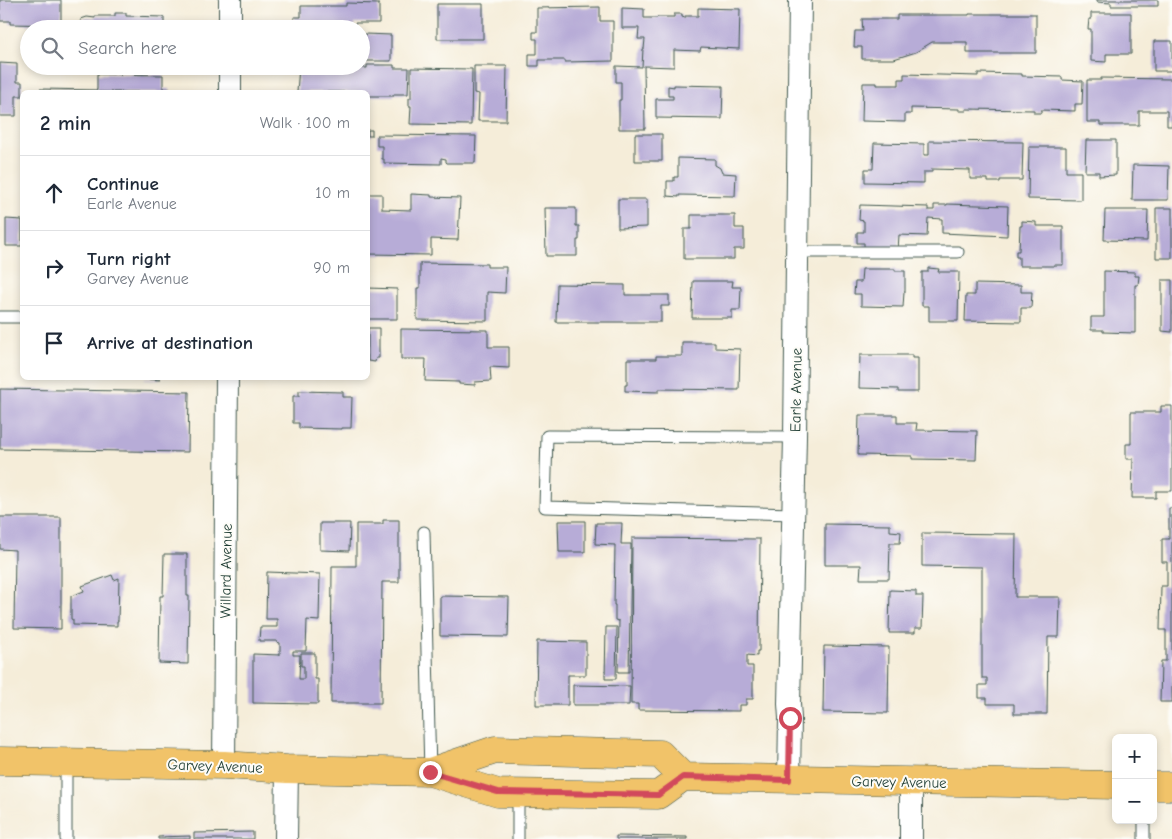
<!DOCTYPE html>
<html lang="en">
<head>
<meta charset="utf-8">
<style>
	:root { --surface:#fff; --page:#f2f2f3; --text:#1f2937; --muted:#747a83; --line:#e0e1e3 }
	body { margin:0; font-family:"Comic Neue",sans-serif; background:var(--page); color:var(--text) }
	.controls { position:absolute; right:15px; bottom:15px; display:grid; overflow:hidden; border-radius:8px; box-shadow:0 2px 8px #0003 }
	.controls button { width:45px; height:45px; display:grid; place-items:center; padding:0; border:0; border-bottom:1px solid var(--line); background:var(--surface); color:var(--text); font:25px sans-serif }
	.stop { position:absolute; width:15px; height:15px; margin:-11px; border:4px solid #d1495b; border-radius:50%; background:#fff }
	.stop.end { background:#d1495b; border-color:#fff; box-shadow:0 1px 5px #0008 }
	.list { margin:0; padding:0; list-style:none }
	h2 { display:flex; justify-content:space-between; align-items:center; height:65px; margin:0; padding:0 20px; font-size:21px }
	h2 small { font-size:16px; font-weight:400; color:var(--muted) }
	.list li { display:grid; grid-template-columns:32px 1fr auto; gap:15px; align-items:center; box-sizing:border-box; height:75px; padding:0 20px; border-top:1px solid var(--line) }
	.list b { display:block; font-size:19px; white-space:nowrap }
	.list p { margin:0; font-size:16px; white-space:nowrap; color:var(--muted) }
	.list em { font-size:16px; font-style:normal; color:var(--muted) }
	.icon { flex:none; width:28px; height:28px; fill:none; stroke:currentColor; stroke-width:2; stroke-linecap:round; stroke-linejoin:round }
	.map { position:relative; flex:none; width:1172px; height:839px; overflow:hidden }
	.search { position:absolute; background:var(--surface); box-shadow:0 2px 8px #0003; left:20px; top:20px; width:350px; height:55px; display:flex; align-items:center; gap:12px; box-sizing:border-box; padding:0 18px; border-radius:28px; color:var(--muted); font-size:19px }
	.panel { position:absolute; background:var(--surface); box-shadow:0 2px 8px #0003; left:20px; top:90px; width:350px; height:290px; border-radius:8px }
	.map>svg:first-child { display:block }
	.building { fill:#b7acd7 }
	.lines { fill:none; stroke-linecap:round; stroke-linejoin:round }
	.lane-casing { stroke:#3f574d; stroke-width:13 }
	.street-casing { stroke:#3f574d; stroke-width:24 }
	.primary-casing { stroke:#3f574d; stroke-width:29 }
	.lane { stroke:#fff; stroke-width:11 }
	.street { stroke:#fff; stroke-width:22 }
	.primary { stroke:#f1c369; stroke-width:28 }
	.route { stroke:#d1495b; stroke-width:6 }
	.labels { text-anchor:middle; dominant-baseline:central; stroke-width:4; stroke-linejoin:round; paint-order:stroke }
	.street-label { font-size:15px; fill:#1f3d34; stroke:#fdfcf7 }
</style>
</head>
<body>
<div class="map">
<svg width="1172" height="839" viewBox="0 0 1172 839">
	<rect width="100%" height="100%" fill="#fdfcf7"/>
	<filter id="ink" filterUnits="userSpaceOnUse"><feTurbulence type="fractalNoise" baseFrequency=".02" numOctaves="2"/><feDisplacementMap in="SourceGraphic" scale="10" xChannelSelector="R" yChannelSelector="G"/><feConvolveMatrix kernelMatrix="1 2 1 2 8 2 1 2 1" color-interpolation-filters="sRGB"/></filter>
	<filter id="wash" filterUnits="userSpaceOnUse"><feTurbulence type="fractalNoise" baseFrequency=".0096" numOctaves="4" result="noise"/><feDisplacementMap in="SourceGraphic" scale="20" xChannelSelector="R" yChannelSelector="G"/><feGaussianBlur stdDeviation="1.12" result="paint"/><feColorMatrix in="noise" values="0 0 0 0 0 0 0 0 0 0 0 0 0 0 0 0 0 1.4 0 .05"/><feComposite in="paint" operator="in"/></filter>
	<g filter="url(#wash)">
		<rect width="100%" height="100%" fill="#f5edd9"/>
		<g id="blocks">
			<path class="building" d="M0 0H61V25L10 24V21H0Z
				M1097 0H1158V6H1111V3L1097 2Z
				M346 3 379 4V23H355V29H294V17H301V6H346Z
				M437 4H483V39H437Z
				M600 7V21H613V61L565 62V60H539V66H529V54H537V39H533V32H537V8Z
				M622 8 644 9V18H657V17H674V14H682V17L685 18V16H698V8L740 9 739 49 701 47 700 51 674 50V67L644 66 645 129H619V100H621V82H616V66L642 67 643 49H644L645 39H638L639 28H622Z
				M115 13H126V16L164 17V29H81V19L87 17 95 18V16H115Z
				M1091 13H1131V54H1106V62L1091 61V29H1088L1089 19H1091Z
				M969 14H1036V53H967V42H932L916 52 894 59H862V47H854L855 31H863L862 19H897V15H969Z
				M365 34 391 35V61H365Z
				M1154 41H1172V71H1154Z
				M0 63 17 64V82H22V96H16V116H0Z
				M367 65H394V68H409L408 94H394V96H368V92H297L299 67 333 66V67L367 68Z
				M474 66H507L506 121H478L479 94 474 93Z
				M411 68 472 69 471 125 410 124 411 106H409V98H411Z
				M978 73 1022 74V76L1062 77V80L1083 81 1082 104H1075V111L1041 110V113H1034V110L966 109V111H959V109L911 108V114H905V122L862 121 863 83H877V85H899V79H904V74L978 76Z
				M97 74 163 75V89H170V92H40V89L97 90Z
				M1101 78 1172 79V126H1167V111H1139V125H1100V122H1087V80H1101Z
				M674 85 723 86 722 119 656 118V99H673V96H668V86L674 87Z
				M368 130H372V136H368Z
				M635 134H662V161H635Z
				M377 135 476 136 475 163H447L446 162V159L441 158V164L384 163V159H382V146H377Z
				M1086 140H1116V175L1099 176V172H1085Z
				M929 141 1023 142 1022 180H1000V182H988V179H970V170L932 169V172H924V183L865 182V169H873L874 143 924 144V155H929Z
				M1029 147H1066V172H1081V200L1028 199Z
				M678 158 715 159V165L720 168 722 173 736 174 735 196 679 195V197L667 196V181H674V177H678Z
				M1133 165 1169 166 1168 200H1132Z
				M368 194H382V209L411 210V194L431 195V197L460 198 458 240 431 239V255L368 254Z
				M618 199H647V227L618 228Z
				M947 204 1008 206 1007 236 942 233V219L928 218 927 236 899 235 898 250 864 249V243H857V232H864V221L859 220 860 205 928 207V210H934V205H947Z
				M545 208H576V226H579V240H577V256H546Z
				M1156 208H1172V258H1156Z
				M1105 210H1148L1147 241 1104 240Z
				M691 215H735V228H744V249H734V259H684V229H691Z
				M6 219 22 220V246H6Z
				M1022 221 1036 222V226H1063V265H1054V266H1019V257H1016V251H1019L1020 226H1022Z
				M420 263 487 264V267H506L505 293 487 292V321L417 320V288H420Z
				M928 268 939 269 938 272H959L958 321H929V306H922V272H928Z
				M862 269H895V271H905V292H904L903 307 861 306V294H854L855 282H861Z
				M1104 271 1135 272V276H1139L1138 285H1135V333L1103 332V330H1091V317H1104Z
				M1162 280H1172V332L1162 331Z
				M693 281H733L732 287H741L740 310H732V318H692Z
				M557 284 625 285V295H669V306H661V322H556Z
				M975 284 1021 285V292H1032L1031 308H1021V322L965 321 966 295H975Z
				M368 288 397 289V319H368Z
				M368 328H379V358H376L375 362 368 361Z
				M401 329 488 330V347H509V368L490 367 491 381 475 382V385L459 384V382L425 381 426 359H401Z
				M682 342H715V348L740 349 739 390 659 389V392L625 391V385H627V359H656V356H682Z
				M860 355H912V358H918V392H898V389L859 388Z
				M145 378H160V380L145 379Z
				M0 389 189 392 188 452 0 449Z
				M299 391 343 392V397H352L351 428H342V429L299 428V423H293V396H299Z
				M1161 406H1172V491H1156V498H1132L1133 459H1126V444H1131V412H1161Z
				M859 415H897V423H917L916 430 977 431 976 460 912 459V456L858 455Z
				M1169 508H1172V702H1160L1161 661H1166V630H1160L1161 586H1167V562H1162V539H1169Z
				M0 517H61V629L14 628 15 550 0 549Z
				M383 520H399V582H382L381 703H331L332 566H356V524H383Z
				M558 521H585V552H559Z
				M320 523H350L349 551 320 550Z
				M596 523H622L621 544H631L629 672H618L619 621 615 620V605H614L615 545 595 544Z
				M825 524 890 525V531L901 532 900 543H890L889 579H860L861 565H825Z
				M922 533 1016 534 1015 597H1060L1059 637H1048L1047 714H1014V704H987V698H979V685H987V678H982V567L922 566Z
				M632 538 760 539 759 651H757V656L747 655V666H753V699H746V705H739V711L638 710V704H631Z
				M164 554H187V596H189L188 664 159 663 160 596H163Z
				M267 572 320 574 319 621 307 620 306 651H293V655H300L299 679H304V666H301V653H315V679H318V704L253 703V654L280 655V643L277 642V641H259L260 627H277V619H266Z
				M112 575 114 580 119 578 118 621H117V626L73 625V620L71 619V596L84 591 82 586Z
				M890 590 916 591V596H923L922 628H915V633H889Z
				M440 596 509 597 508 637 440 636Z
				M606 627H617L616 679H605Z
				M537 641 586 642V675H568V705H536Z
				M824 646 889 647 888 713 823 712Z
				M573 685 630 686 629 705H573Z
				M253 832V839H194V833Z
				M190 836V839H158V837Z
				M616 836 687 837V839H616Z"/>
		</g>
	</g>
	<g filter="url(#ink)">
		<use href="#blocks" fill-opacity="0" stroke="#3f574d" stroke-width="1"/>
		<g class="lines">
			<g class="lane-casing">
				<path id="lane" d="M797 252H958
					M0 317H22
					M794 514 545 507 547 436 795 437
					M424 532 430 772
					M518 793V839
					M66 839V762
					M1144 839V820"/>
			</g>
			<g class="street-casing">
				<path id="street" d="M230 29V0
					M230 92V66
					M224 765 227 378
					M789 780 790 718 789 704 795 437 800 0
					M286 839 287 769
					M911 839V782"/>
			</g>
			<g class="primary-casing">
				<path id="primary" d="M0 761 224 765 287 769 430 772 498 793 658 795 683 777 1116 785
					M430 772 495 750 660 754 683 777
					M1153 786H1172"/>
			</g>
			<use href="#lane" class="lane"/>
			<use href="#street" class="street"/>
			<use href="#primary" class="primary"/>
		</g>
	</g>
	<g class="lines" filter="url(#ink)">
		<path class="route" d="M430 772 498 792 658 795 683 777 789 780 790 718"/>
	</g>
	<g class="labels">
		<g class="street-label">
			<text transform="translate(796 390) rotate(-89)">Earle Avenue</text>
			<text transform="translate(226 571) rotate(-89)">Willard Avenue</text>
			<text transform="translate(215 766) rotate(2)">Garvey Avenue</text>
			<text transform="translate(899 782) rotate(1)">Garvey Avenue</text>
		</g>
	</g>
</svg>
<div class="controls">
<button>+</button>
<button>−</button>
</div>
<div class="stop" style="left:790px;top:718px"></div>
<div class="stop end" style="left:430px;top:772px"></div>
<div class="search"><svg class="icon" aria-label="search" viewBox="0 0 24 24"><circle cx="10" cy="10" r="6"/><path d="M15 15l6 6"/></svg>Search here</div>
<section class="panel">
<h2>2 min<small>Walk · 100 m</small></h2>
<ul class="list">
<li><svg class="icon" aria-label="ahead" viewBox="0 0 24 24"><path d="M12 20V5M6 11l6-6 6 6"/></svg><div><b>Continue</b><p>Earle Avenue</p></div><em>10 m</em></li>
<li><svg class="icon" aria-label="right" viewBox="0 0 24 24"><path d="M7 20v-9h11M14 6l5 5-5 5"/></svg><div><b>Turn right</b><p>Garvey Avenue</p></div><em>90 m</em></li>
<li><svg class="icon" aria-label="arrive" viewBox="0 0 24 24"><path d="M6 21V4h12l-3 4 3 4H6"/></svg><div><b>Arrive at destination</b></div></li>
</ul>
</section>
</div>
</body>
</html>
